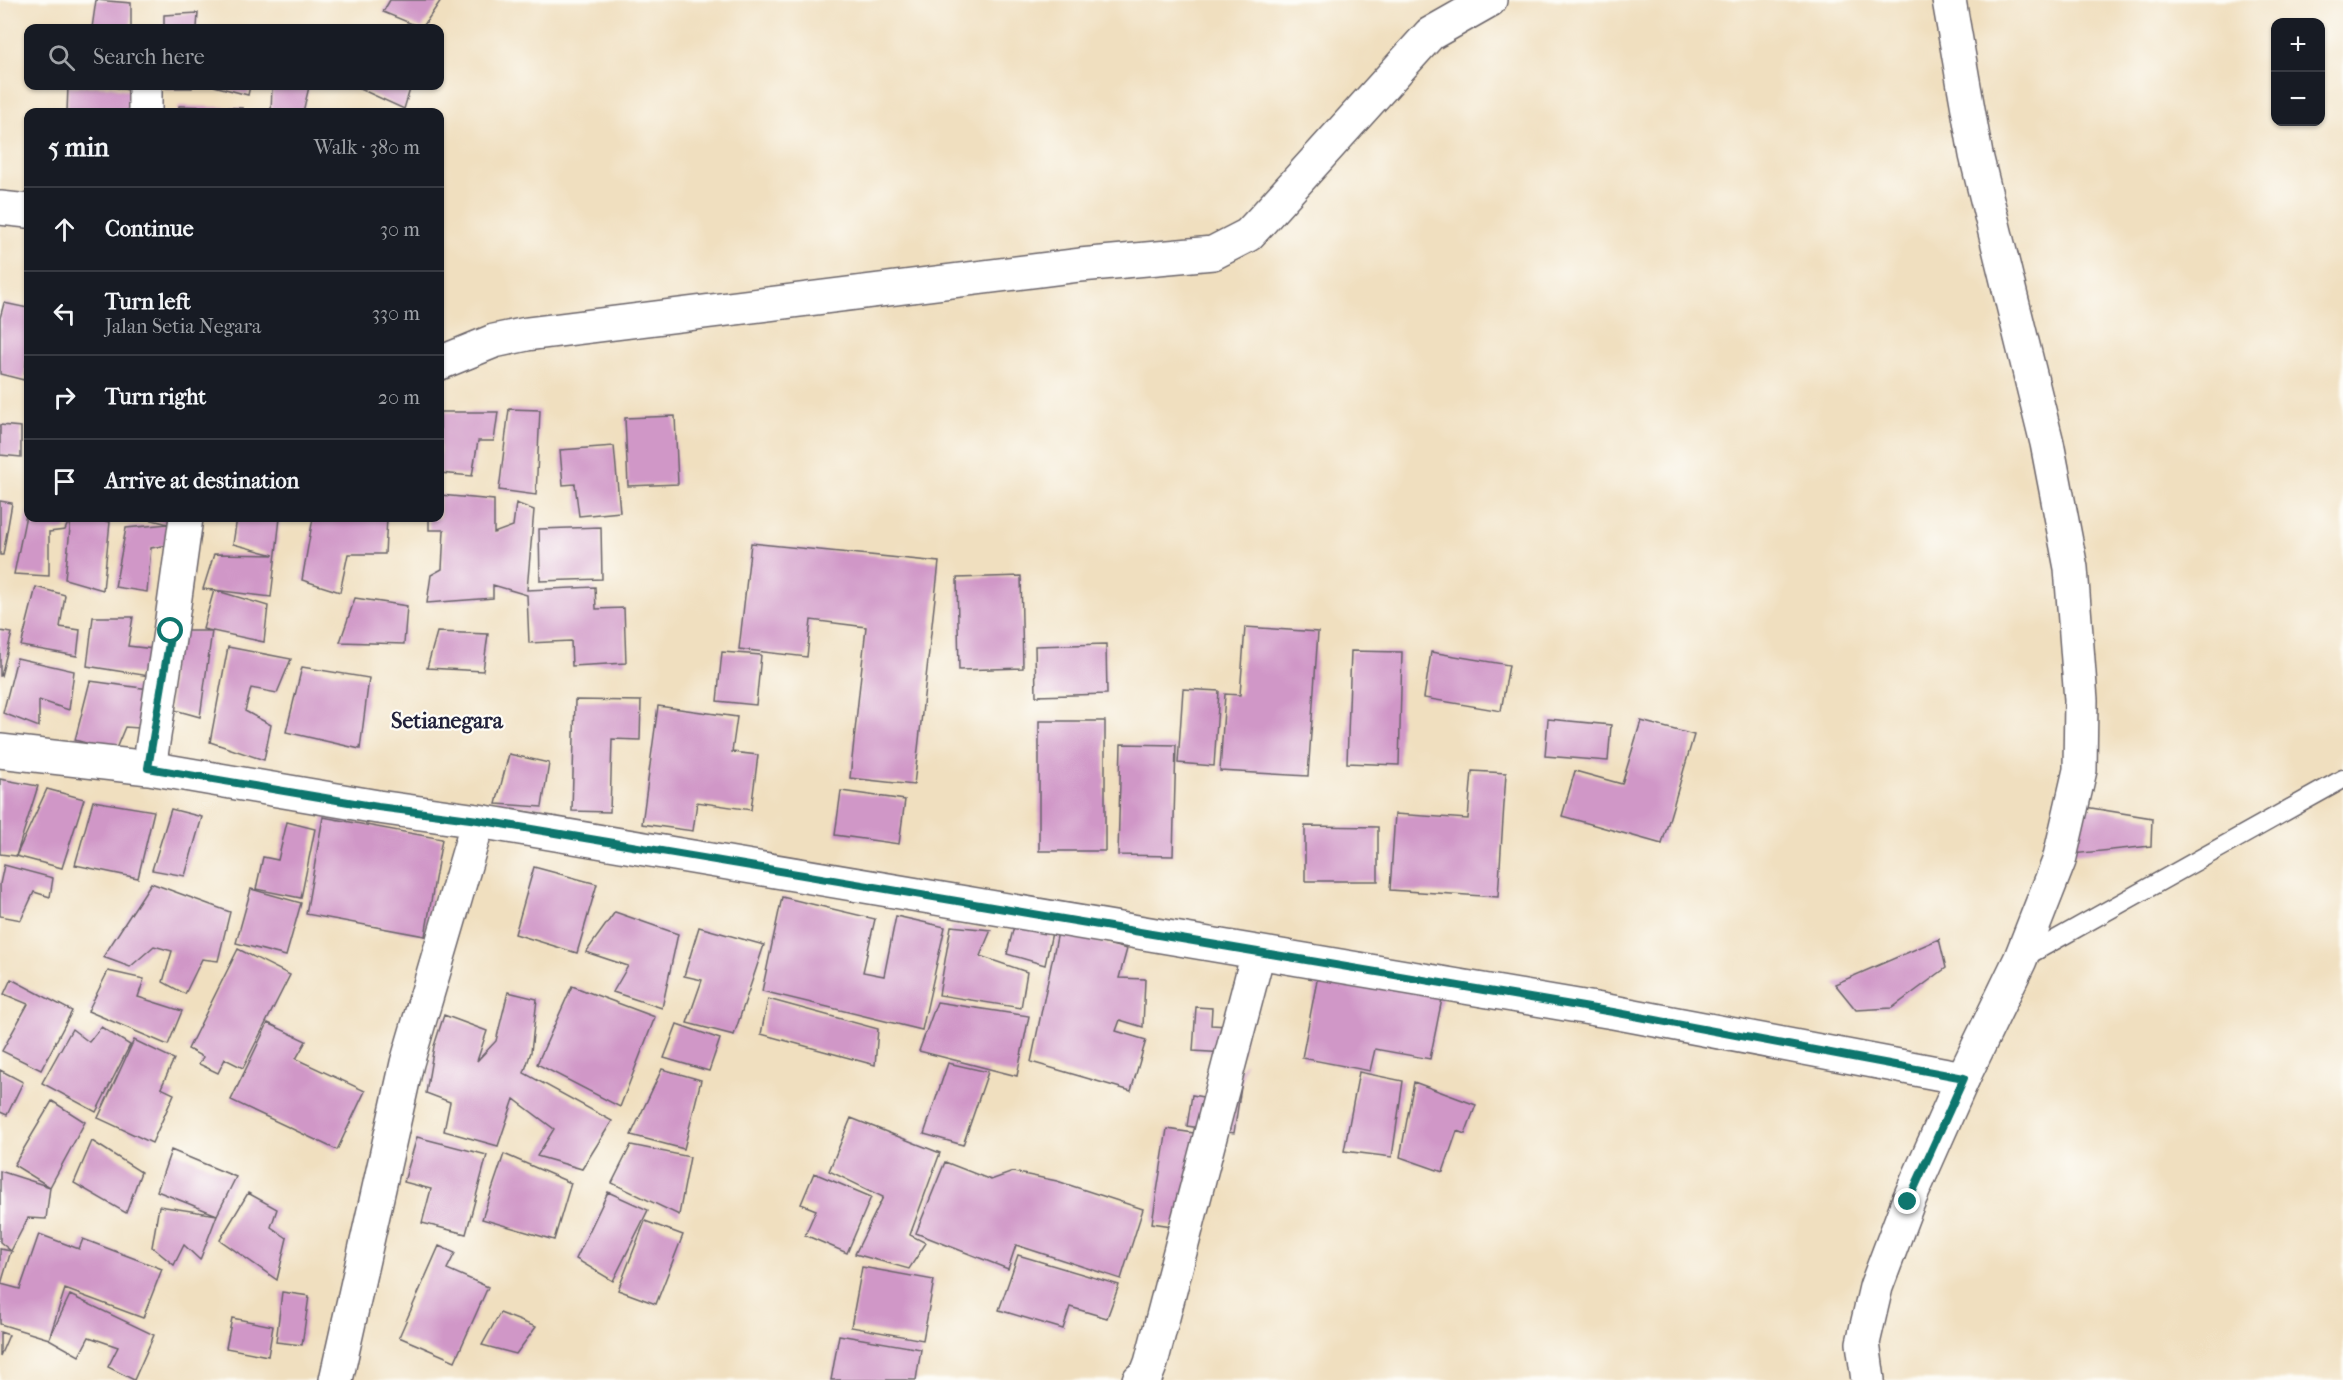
<!DOCTYPE html>
<html lang="en">
<head>
<meta charset="utf-8">
<style>
	:root { --surface:#171b24; --page:#242831; --text:#f1f3f6; --muted:#9ea1a6; --line:#363941 }
	body { margin:0; font-family:"IM FELL French Canon",serif; background:var(--page); color:var(--text) }
	.controls { position:absolute; right:18px; top:18px; display:grid; overflow:hidden; border-radius:12px; box-shadow:0 2px 4px #0004 }
	.controls button { width:54px; height:54px; display:grid; place-items:center; padding:0; border:0; border-bottom:2px solid var(--line); background:var(--surface); color:var(--text); font:30px sans-serif }
	.stop { position:absolute; width:18px; height:18px; margin:-14px; border:4px solid #0f766e; border-radius:50%; background:#fff }
	.stop.end { background:#0f766e; border-color:#fff; box-shadow:0 2px 6px #0008 }
	.list { margin:0; padding:0; list-style:none }
	h2 { display:flex; justify-content:space-between; align-items:center; height:78px; margin:0; padding:0 24px; font-size:26px }
	h2 small { font-size:20px; font-weight:400; color:var(--muted) }
	.list li { display:grid; grid-template-columns:39px 1fr auto; gap:18px; align-items:center; box-sizing:border-box; height:84px; padding:0 24px; border-top:2px solid var(--line) }
	.list b { display:block; font-size:22px; white-space:nowrap }
	.list p { margin:0; font-size:20px; white-space:nowrap; color:var(--muted) }
	.list em { font-size:20px; font-style:normal; color:var(--muted) }
	.icon { flex:none; width:33px; height:33px; fill:none; stroke:currentColor; stroke-width:2; stroke-linecap:round; stroke-linejoin:round }
	.map { position:relative; flex:none; width:2343px; height:1380px; overflow:hidden }
	.search { position:absolute; background:var(--surface); box-shadow:0 2px 4px #0004; left:24px; top:24px; width:420px; height:66px; display:flex; align-items:center; gap:15px; box-sizing:border-box; padding:0 21px; border-radius:12px; color:var(--muted); font-size:22px }
	.panel { position:absolute; background:var(--surface); box-shadow:0 2px 4px #0004; left:24px; top:108px; width:420px; height:414px; border-radius:12px }
	.map>svg:first-child { display:block }
	.building { fill:#d097c7 }
	.lines { fill:none; stroke-linecap:round; stroke-linejoin:round }
	.lane-casing { stroke:#6a6469; stroke-width:21 }
	.street-casing { stroke:#6a6469; stroke-width:36 }
	.secondary-casing { stroke:#6a6469; stroke-width:36 }
	.lane { stroke:#fff; stroke-width:18 }
	.street { stroke:#fff; stroke-width:33 }
	.secondary { stroke:#fff; stroke-width:33 }
	.route { stroke:#0f766e; stroke-width:8 }
	.labels { text-anchor:middle; dominant-baseline:central; stroke-width:4.5; stroke-linejoin:round; paint-order:stroke }
	.quarter-label { font-size:22px; font-weight:bold; fill:#22223b; stroke:#fdfcf7 }
</style>
</head>
<body>
<div class="map">
<svg width="2343" height="1380" viewBox="0 0 2343 1380">
	<rect width="100%" height="100%" fill="#fdfcf7"/>
	<filter id="ink" filterUnits="userSpaceOnUse"><feTurbulence type="fractalNoise" baseFrequency=".0167" numOctaves="2"/><feDisplacementMap in="SourceGraphic" scale="12" xChannelSelector="R" yChannelSelector="G"/><feConvolveMatrix kernelMatrix="1 2 1 2 8 2 1 2 1" color-interpolation-filters="sRGB"/></filter>
	<filter id="wash" filterUnits="userSpaceOnUse"><feTurbulence type="fractalNoise" baseFrequency=".008" numOctaves="4" result="noise"/><feDisplacementMap in="SourceGraphic" scale="24" xChannelSelector="R" yChannelSelector="G"/><feGaussianBlur stdDeviation="1.35" result="paint"/><feColorMatrix in="noise" values="0 0 0 0 0 0 0 0 0 0 0 0 0 0 0 0 0 1.4 0 .05"/><feComposite in="paint" operator="in"/></filter>
	<g filter="url(#wash)">
		<rect width="100%" height="100%" fill="#f0dfbf"/>
		<g id="blocks">
			<path class="building" d="M96 0 131 3V28H92Z
				M390 0H441L422 28 383 12Z
				M198 13 197 28H164V15Z
				M68 86H109L133 91 131 112H67Z
				M166 86H192V88H166Z
				M214 86H250L248 95Z
				M272 86 309 87 303 112H271Z
				M354 86H411L404 109Z
				M179 106 243 108 241 112H178Z
				M4 303 28 308V348L24 380 0 374V318Z
				M509 409 540 410 536 495 499 490Z
				M440 412H498L494 441H478L472 476 440 473Z
				M675 416 678 484 628 486 625 418Z
				M0 425 21 427V457L0 455Z
				M614 446 620 512 579 516 575 484 563 485 560 450Z
				M440 495 494 500V533L513 526 516 503 534 510 527 590 595 587 596 609 624 608 626 663 572 666 571 641 529 643 527 595 493 585V598L427 603 431 575 442 569 444 530H429V518H440Z
				M0 501 12 503 3 555H0Z
				M27 510 28 518H70L65 530 49 532V576L14 574Z
				M71 518H90L110 522 103 590 65 579Z
				M145 518H169L168 524Z
				M237 518H280L271 597 214 590 268 606 264 642 203 629 214 590 203 589 214 554 274 555 233 544Z
				M313 518H387L385 554H348L340 592 302 580Z
				M168 524V545L151 548 147 592 115 587 126 528Z
				M601 527 602 579 540 581 539 529Z
				M751 543 939 562 914 785 850 778 866 627 811 620 807 657 739 649Z
				M1021 576 1023 668 959 670 957 578Z
				M36 587 65 595 60 627 80 630 77 656 21 646Z
				M355 598 407 606 404 644 340 642Z
				M93 617H133L128 646 154 649 149 676 87 666Z
				M1245 627 1318 632 1308 776 1220 771 1225 694 1240 695Z
				M0 631 12 633 1 676H0Z
				M171 631H212L200 717 171 709Z
				M437 632 488 634 483 671 427 668Z
				M1106 644 1107 694 1036 696 1035 646Z
				M228 647 291 659 277 693 251 688 245 711 271 725 264 760 210 742Z
				M1351 651 1402 652 1399 765 1347 763Z
				M722 652 761 655 756 705 717 701Z
				M1431 652 1509 665 1501 711 1424 698Z
				M17 658 74 671 69 710 39 700V727L3 713Z
				M302 667 369 678 360 749 286 732Z
				M90 681 149 689 139 728 125 727 115 751 75 740Z
				M1183 689 1219 691 1214 766 1178 763Z
				M575 700 641 701 640 740 612 739 610 812 572 811Z
				M658 706 737 717 732 752 758 755 751 810 697 802 693 831 642 824Z
				M1548 719 1611 725 1608 761 1545 756Z
				M1039 721H1105V851H1039Z
				M1641 721 1694 735 1662 844 1562 816 1575 771 1622 784Z
				M1121 744 1176 745 1173 856 1118 855Z
				M509 754 549 763 542 807 496 804Z
				M1472 771 1506 773 1498 897 1390 890 1395 814 1468 819Z
				M0 779 38 786 16 856 0 854Z
				M47 789 84 799 62 868 16 856Z
				M841 791 905 800 899 844 835 835Z
				M93 801 154 811 138 878 75 865Z
				M2079 806 2152 818 2151 846 2072 854Z
				M171 809 202 817 185 876 152 870Z
				M323 817 442 839 425 936 306 914Z
				M287 822 315 829 301 898 256 889 263 857 278 860Z
				M1305 826 1378 827V881H1305Z
				M4 865 53 878 50 897 34 892 21 920 0 916V884Z
				M534 867 597 884 577 953 515 934Z
				M151 883 230 912 218 961 202 959 185 994 163 982 172 951 154 946 130 967 103 957Z
				M251 889 301 903 286 956 236 943Z
				M782 897 875 919 863 972 884 976 896 916 945 927 922 1030 762 991Z
				M1019 906 1056 914 1045 965 1007 954Z
				M615 912 678 934 662 1008 613 992 628 966 586 952Z
				M951 926 991 930 980 956 1027 972 1021 1008 939 995Z
				M699 927 764 945 734 1035 687 1023 702 980 684 976Z
				M1058 932 1127 949 1119 978 1145 979 1143 1027 1120 1020 1116 1031 1146 1040 1131 1091 1031 1062Z
				M1939 939 1946 968 1892 1008 1856 1010 1835 984Z
				M238 949 290 975 243 1068 225 1059 218 1073 199 1064 203 1057 188 1049Z
				M1319 970 1443 994 1430 1059 1375 1049 1370 1071 1302 1058Z
				M108 971 144 979 138 997 182 1011 168 1045 88 1011Z
				M11 979 72 1011 41 1070 2 1051 28 1004 4 994Z
				M572 986 655 1017 620 1107 537 1064Z
				M508 992 537 999 531 1052 524 1073 612 1121 582 1169 537 1156 554 1129 514 1099 498 1146 444 1131 450 1102 426 1093 434 1046 444 1015 487 1031 477 1061 496 1041Z
				M768 999 878 1029 875 1065 761 1034Z
				M937 1002 1029 1016 1017 1076 919 1051Z
				M1196 1007 1212 1008 1211 1025 1245 1027 1243 1054 1193 1051Z
				M268 1023 306 1041 296 1059 365 1091 337 1150 231 1100Z
				M677 1024 720 1039 709 1071 664 1058Z
				M101 1027 130 1045 96 1112 42 1083 72 1029 89 1042Z
				M134 1040 174 1059 161 1088 174 1094 152 1143 98 1118Z
				M1245 1061 1234 1133 1187 1126 1192 1095 1224 1101Z
				M948 1063 988 1072 963 1145 924 1134Z
				M662 1069 701 1080 684 1149 631 1135Z
				M0 1070 23 1082 7 1115 0 1112Z
				M1359 1072 1403 1081 1392 1157 1344 1151Z
				M1414 1082 1476 1105 1465 1134 1457 1131 1443 1172 1400 1157Z
				M52 1101 85 1122 50 1187 46 1219 28 1218 11 1251 1 1284 20 1289 39 1234 79 1249 83 1239 162 1269 143 1318 65 1289 49 1339 70 1295 154 1335 134 1380 108 1367 118 1347 89 1337 79 1356 49 1339 0 1324V1249L11 1251 0 1242V1171L50 1187 14 1165Z
				M851 1118 940 1153 910 1235 926 1243 909 1269 855 1254 883 1197 829 1171Z
				M1167 1129 1207 1135 1192 1229 1152 1223Z
				M417 1137 487 1155 466 1234 422 1223 431 1189 404 1182Z
				M92 1141 141 1172 126 1213 74 1183Z
				M631 1145 690 1157 679 1215 612 1183Z
				M171 1150 236 1177 217 1215 157 1191Z
				M504 1154 571 1183 554 1240 482 1219Z
				M945 1162 991 1180 1013 1172 1057 1181 1143 1209 1121 1279 1016 1245 1008 1269 916 1233Z
				M814 1173 871 1197 847 1253 805 1235 816 1210 801 1204Z
				M608 1192 648 1210 613 1281 576 1259Z
				M248 1193 277 1209 271 1227 287 1238 277 1280 220 1240Z
				M159 1206 217 1215 200 1260 184 1245 174 1265 152 1247Z
				M645 1221 683 1235 656 1304 618 1290Z
				M439 1246 455 1253 447 1269 488 1287 455 1361 399 1337Z
				M1018 1255 1119 1285 1107 1318 1070 1307 1063 1329 999 1310Z
				M862 1267 934 1280 923 1340 851 1327Z
				M282 1292 309 1296 302 1345 276 1342Z
				M500 1313 536 1327 516 1354 482 1345Z
				M232 1318 273 1326 268 1356 226 1348Z
				M0 1332 9 1335 0 1356Z
				M839 1335 921 1349 916 1380H831Z"/>
		</g>
	</g>
	<g filter="url(#ink)">
		<use href="#blocks" fill-opacity="0" stroke="#6a6469" stroke-width="1.5"/>
		<g class="lines">
			<g class="lane-casing">
				<path id="lane" d="M2021 959 2343 779"/>
			</g>
			<g class="street-casing">
				<path id="street" d="M145 86V112
					M0 208 28 211
					M440 363 494 341 527 334 1080 265 1213 253 1248 235 1262 220 1430 34 1490 0
					M0 751 149 768 378 807 478 821 1613 1012 1963 1078
					M149 768 172 619 186 518
					M336 1380 407 1063 478 821
					M1139 1380 1146 1376 1151 1363 1258 953"/>
			</g>
			<g class="secondary-casing">
				<path id="secondary" d="M1868 1380 1863 1343 1876 1287 1908 1202 1963 1078 2020 960 2059 861 2080 770 2081 700 2071 568 2047 443 1976 155 1949 0"/>
			</g>
			<use href="#lane" class="lane"/>
			<use href="#street" class="street"/>
			<use href="#secondary" class="secondary"/>
		</g>
	</g>
	<g class="lines" filter="url(#ink)">
		<path class="route" d="M171 631 148 768 378 807 478 820 1613 1012 1964 1078 1908 1202"/>
	</g>
	<g class="labels">
		<g class="quarter-label">
			<text x="447" y="721">Setianegara</text>
		</g>
	</g>
</svg>
<div class="controls">
<button>+</button>
<button>−</button>
</div>
<div class="stop" style="left:171px;top:631px"></div>
<div class="stop end" style="left:1908px;top:1202px"></div>
<div class="search"><svg class="icon" aria-label="search" viewBox="0 0 24 24"><circle cx="10" cy="10" r="6"/><path d="M15 15l6 6"/></svg>Search here</div>
<section class="panel">
<h2>5 min<small>Walk · 380 m</small></h2>
<ul class="list">
<li><svg class="icon" aria-label="ahead" viewBox="0 0 24 24"><path d="M12 20V5M6 11l6-6 6 6"/></svg><div><b>Continue</b></div><em>30 m</em></li>
<li><svg class="icon" aria-label="left" viewBox="0 0 24 24"><path d="M17 20v-9H6M10 6l-5 5 5 5"/></svg><div><b>Turn left</b><p>Jalan Setia Negara</p></div><em>330 m</em></li>
<li><svg class="icon" aria-label="right" viewBox="0 0 24 24"><path d="M7 20v-9h11M14 6l5 5-5 5"/></svg><div><b>Turn right</b></div><em>20 m</em></li>
<li><svg class="icon" aria-label="arrive" viewBox="0 0 24 24"><path d="M6 21V4h12l-3 4 3 4H6"/></svg><div><b>Arrive at destination</b></div></li>
</ul>
</section>
</div>
</body>
</html>
